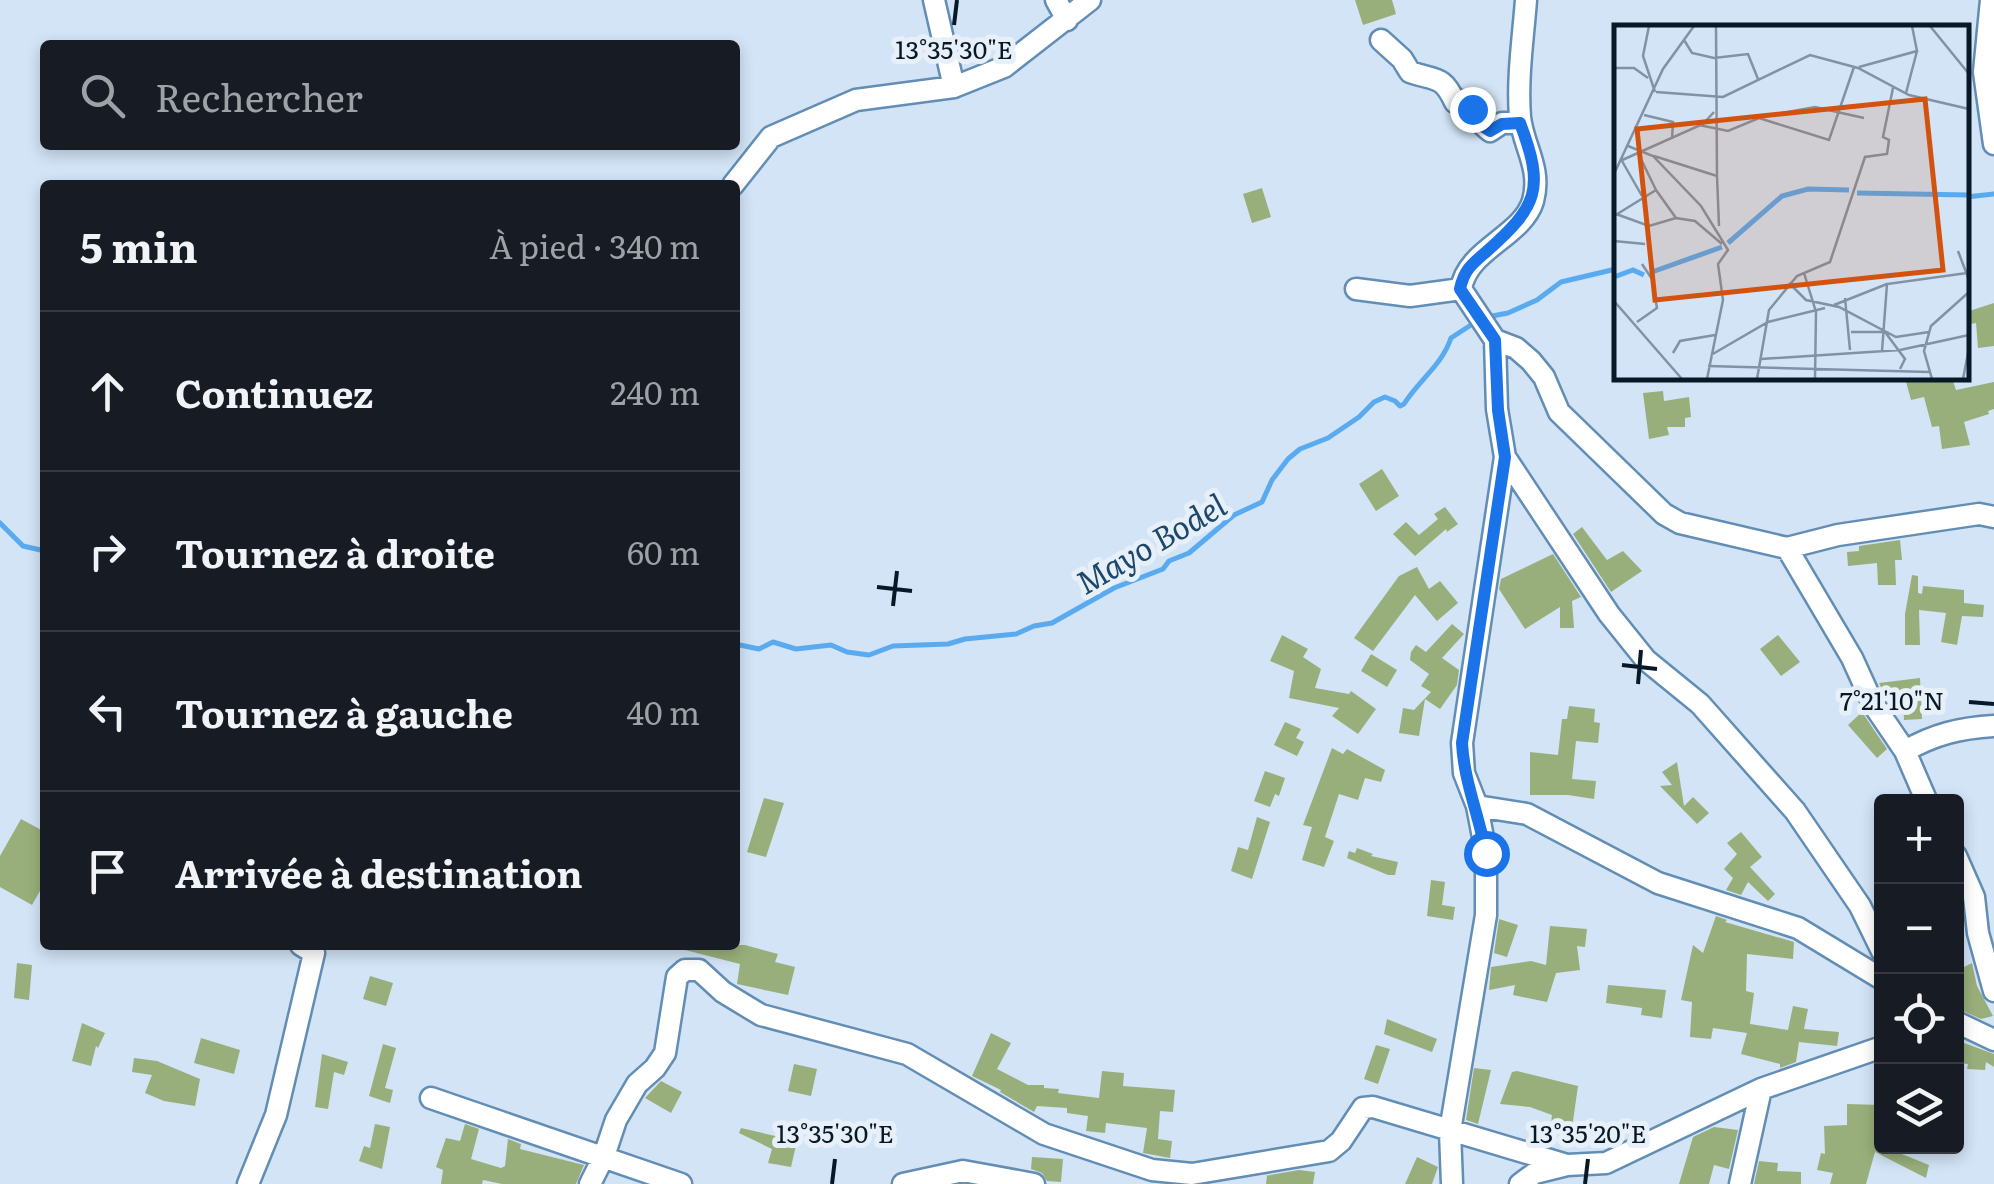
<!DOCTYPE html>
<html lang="fr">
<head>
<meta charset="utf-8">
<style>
	:root { --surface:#171b24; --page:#20242c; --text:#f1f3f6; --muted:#9ea1a6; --line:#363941 }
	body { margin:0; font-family:Literata,serif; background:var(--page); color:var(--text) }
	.controls { position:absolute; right:30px; bottom:30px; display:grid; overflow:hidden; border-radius:10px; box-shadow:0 5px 15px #0003 }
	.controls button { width:90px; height:90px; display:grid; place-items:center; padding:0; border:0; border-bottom:2px solid var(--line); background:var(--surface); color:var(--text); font:50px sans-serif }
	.stop { position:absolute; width:30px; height:30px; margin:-22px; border:8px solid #1a73e8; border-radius:50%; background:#fff }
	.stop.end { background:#1a73e8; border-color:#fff; box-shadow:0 2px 10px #0008 }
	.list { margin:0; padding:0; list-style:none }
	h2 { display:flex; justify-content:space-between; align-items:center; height:130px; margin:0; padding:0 40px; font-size:42px }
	h2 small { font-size:32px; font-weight:400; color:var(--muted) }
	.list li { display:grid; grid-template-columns:65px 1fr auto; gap:30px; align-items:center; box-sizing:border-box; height:160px; padding:0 40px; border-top:2px solid var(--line) }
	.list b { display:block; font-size:38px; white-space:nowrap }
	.list em { font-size:32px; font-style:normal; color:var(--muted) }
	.icon { flex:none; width:55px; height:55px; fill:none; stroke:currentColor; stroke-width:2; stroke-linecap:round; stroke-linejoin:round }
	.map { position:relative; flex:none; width:1994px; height:1184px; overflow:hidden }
	.search { position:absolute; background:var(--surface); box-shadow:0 5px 15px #0003; left:40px; top:40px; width:700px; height:110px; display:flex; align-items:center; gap:25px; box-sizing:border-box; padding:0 35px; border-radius:10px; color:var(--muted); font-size:38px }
	.panel { position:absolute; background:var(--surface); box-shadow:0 5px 15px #0003; left:40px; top:180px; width:700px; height:770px; border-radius:10px }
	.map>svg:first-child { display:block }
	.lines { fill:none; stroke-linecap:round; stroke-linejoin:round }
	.stream { stroke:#5aaaf0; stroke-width:5 }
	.building { fill:#99af7b }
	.minor-casing { stroke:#628db4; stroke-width:25 }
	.minor { stroke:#fff; stroke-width:20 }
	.route { stroke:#1a73e8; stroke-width:12 }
	.ticks { fill:none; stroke:#071827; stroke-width:4 }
	.labels { text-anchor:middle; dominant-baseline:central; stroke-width:10; stroke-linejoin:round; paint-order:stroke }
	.water-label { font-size:32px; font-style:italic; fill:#1d476b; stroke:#e7f0f9 }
	.inset-river { fill:none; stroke:#5aaaf0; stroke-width:5 }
	.inset-road { fill:none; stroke:#8192a3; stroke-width:2.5 }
	.view { fill:#d2520f; fill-opacity:0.15; stroke:#d2520f; stroke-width:5 }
	.inset-edge { fill:none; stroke:#071827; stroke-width:5 }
	.ticks-label { font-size:25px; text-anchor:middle; fill:#071827; stroke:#e7f0f9; stroke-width:10; stroke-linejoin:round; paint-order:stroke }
</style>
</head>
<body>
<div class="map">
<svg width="1994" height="1184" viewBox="0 0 1994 1184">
	<rect width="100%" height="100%" fill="#d2e4f6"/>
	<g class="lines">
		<path class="stream" d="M1966 197 1994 194
			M1487 317 1508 313 1537 300 1561 282 1616 269
			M0 523 23 546 45 551
			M735 644 759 649 773 642 796 649 831 645 847 652 869 655 893 646 948 644 965 639 1016 634 1034 626 1052 623 1114 588 1163 569 1169 561 1189 553 1234 515 1262 502 1272 480 1288 459 1300 449 1328 438 1359 417 1374 402 1385 397 1395 401 1400 406 1404 404C1419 380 1442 365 1451 338L1477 321"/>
	</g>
	<path class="building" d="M1355 0H1392L1396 14 1363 25Z
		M1262 188 1271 217 1252 223 1243 194Z
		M1994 303V346L1978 348 1976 323 1966 325V312Z
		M1905 378H1952L1956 390 1994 382V409L1988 411 1989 414 1964 422 1970 445 1942 449 1939 426 1932 427 1924 397 1911 400Z
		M1663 391 1664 401 1689 397 1691 417 1685 418V427H1667L1669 435 1649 439 1643 393Z
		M1382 469 1399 496 1376 511 1359 484Z
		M1445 507 1458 524 1447 532 1446 529 1415 556 1393 534 1406 522 1419 535 1438 519 1434 514Z
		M1582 527 1607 560 1623 551 1642 571 1611 592 1573 534Z
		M1900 540 1902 560H1895L1896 585H1878L1877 563 1848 566 1847 552 1859 551V546Z
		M1553 554 1581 597 1572 601 1574 628H1560V607L1525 629 1499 589 1501 579Z
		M1417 567 1429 589 1440 581 1458 603 1437 621 1415 595 1373 651 1354 638 1399 576Z
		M1912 575 1918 576V593L1922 594 1923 586 1964 590V603L1984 605 1983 617 1962 616 1957 645 1941 642 1946 613 1919 610 1920 645H1905V614Z
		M1452 624 1464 634 1442 658 1459 670 1457 685 1440 709 1425 699 1419 736 1399 733 1403 708 1414 710 1431 692 1421 686 1429 674 1410 660 1411 652 1416 645 1426 652Z
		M1282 635 1308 649 1303 657 1321 669 1315 688 1349 694 1351 691 1376 709 1358 734 1332 716 1339 708 1289 698 1294 671 1270 661Z
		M1778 635 1800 662 1781 676 1760 649Z
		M1371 654 1397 670 1387 687 1361 671Z
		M1920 678 1922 719 1904 720 1903 698 1887 700 1879 683Z
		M1569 706 1595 709 1594 722 1600 723 1598 743 1576 741 1572 779 1596 781 1594 799 1568 795H1530V752L1558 755 1562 719H1567Z
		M1862 712 1887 749 1877 758 1848 725Z
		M1285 722 1301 729 1296 738 1304 742 1297 756 1274 745Z
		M1332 748 1343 754 1347 749 1385 770 1381 782 1365 778 1358 800 1339 794 1325 837 1334 841 1324 867 1302 860 1312 827 1303 825Z
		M1677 762 1684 806 1693 797 1709 813 1697 824 1660 786 1672 785 1662 772Z
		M1265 771 1285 778 1279 796 1275 794 1270 807 1254 801Z
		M764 798 784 803 766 857 747 852Z
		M1257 817 1270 822 1252 879 1231 871 1238 847 1248 850Z
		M21 819 45 832V882L32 905 0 887V856Z
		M1741 832 1762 857 1750 867 1775 894 1768 901 1748 882 1741 895 1726 890 1733 878 1724 869 1737 854 1727 843Z
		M1357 848 1373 854 1371 856 1398 862 1395 875H1388L1347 858 1349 851 1355 853Z
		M1431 880 1445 882 1442 905 1455 907 1453 920 1427 916Z
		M1716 916 1727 920 1725 922 1794 942 1793 959 1747 954 1746 991 1754 993 1750 1024 1788 1030 1793 1006 1808 1009 1804 1029 1839 1032 1837 1046 1799 1042 1796 1062 1780 1068V1064L1741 1054 1747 1033 1713 1028 1711 1039 1690 1037 1692 1002 1681 1000 1693 945 1703 953Z
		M1499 919 1518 925 1507 957 1494 953Z
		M1550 926 1587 929 1585 947 1577 946 1580 970 1556 973 1547 1002 1513 995 1515 985 1489 990 1491 967 1531 961 1546 965Z
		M685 945H745L778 954 775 962 795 967 788 995 737 984 740 964 685 950Z
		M17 963 32 965 29 1000 14 998Z
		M1972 963 1977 986 1993 1016 1981 1019 1956 1008V999L1962 997 1956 987V971Z
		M370 976 393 983 386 1006 363 999Z
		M1608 985 1666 990 1662 1018 1641 1015 1642 1008 1606 1003Z
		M1387 1019 1437 1039 1432 1052 1384 1034Z
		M82 1023 105 1033 98 1048 96 1046 91 1066 72 1061Z
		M991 1033 1011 1043 997 1069 1028 1085H1044V1088L1059 1089 1058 1093 1099 1098 1102 1071 1124 1073 1123 1086 1175 1090 1173 1112 1160 1111 1158 1139 1172 1141 1170 1158 1143 1153 1147 1128 1106 1123 1105 1133 1086 1131 1088 1116 1067 1113V1108L1037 1106 1034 1112 1000 1092 1001 1090 972 1076Z
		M201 1038 240 1050 234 1074 194 1063Z
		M1956 1040 1994 1054V1067L1986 1062 1985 1070 1967 1069 1968 1064 1956 1063Z
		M383 1044 396 1048 385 1088 393 1090 390 1103 369 1096Z
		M1376 1045 1390 1049 1378 1084 1364 1079Z
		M322 1054 348 1062 344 1075 334 1072 328 1109 315 1107Z
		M134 1058 157 1061 200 1079 195 1106 164 1101 145 1093 152 1075 132 1072Z
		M794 1064 817 1069 811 1096 788 1091Z
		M1474 1068 1491 1070 1478 1124 1466 1120Z
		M1517 1071 1578 1086 1572 1128 1551 1123 1552 1115 1530 1107 1500 1104 1512 1072Z
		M661 1081 682 1092 671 1113 645 1098Z
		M1847 1104 1882 1105V1146L1929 1165 1926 1178 1875 1152 1866 1184H1830L1833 1173 1817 1170 1821 1153 1825 1154 1824 1126 1847 1125Z
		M375 1124 390 1127 382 1169 359 1161 364 1146 370 1148Z
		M465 1124 479 1129 471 1159 501 1168 505 1166 508 1139 521 1144 520 1149 584 1165 576 1184H502L483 1180 482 1184H441L443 1170 436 1167 446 1138 460 1141Z
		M1714 1127 1738 1130 1729 1169 1714 1165 1709 1184H1679L1693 1137Z
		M741 1128 797 1141 791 1167 768 1163 772 1149 739 1133Z
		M1032 1157 1063 1159 1061 1182 1047 1181 1042 1173 1031 1169Z
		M1417 1157 1438 1167 1432 1184H1405Z
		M1759 1161 1778 1163 1777 1171 1801 1172V1184H1754Z
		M1299 1170 1315 1172 1313 1184H1266L1267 1176H1265Z"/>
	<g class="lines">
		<g class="minor-casing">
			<path id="minor" d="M934 0 954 87
				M1056 0 1067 20
				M1526 0C1523 39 1517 78 1520 117 1523 146 1542 168 1533 201 1522 237 1467 249 1461 289L1495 340 1497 409 1505 457 1609 614 1646 660 1700 704 1795 811 1860 906 1882 951
				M1991 0 1984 72 1994 144
				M1381 40 1402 59 1410 72C1435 81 1442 74 1455 102L1462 101C1474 110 1478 123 1490 131L1502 123H1521
				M733 185 771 137 856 100 954 87 1004 67 1090 0
				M1356 289 1410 296 1461 289
				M1495 340 1516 348 1531 361 1544 377 1559 412 1664 514 1680 523 1787 548 1852 658 1873 704 1905 751
				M1505 457 1462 743 1464 773 1477 806 1527 814 1658 883 1798 928 1882 979
				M1787 548 1838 535 1979 514 1994 517
				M1927 802 1905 751C1935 734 1960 728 1994 726
				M1956 856 1974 897 1978 933 1994 991
				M1956 1022 1994 1040
				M431 1098 681 1184
				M248 1184 276 1115 314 953 301 945
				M590 1184 604 1156 616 1120 637 1084 655 1068 665 1053 677 977 685 970H699L723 992 761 1015 907 1054 1044 1134 1152 1170 1192 1174 1329 1151 1341 1141 1363 1108 1373 1107 1567 1165
				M903 1184 963 1171 1034 1184
				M1452 1184 1450 1131 1486 915V853L1477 806
				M1520 1184 1535 1173 1567 1165 1606 1163 1761 1089 1882 1047
				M1740 1184 1761 1089"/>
		</g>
		<use href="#minor" class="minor"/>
	</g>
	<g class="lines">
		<path class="route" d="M1472 109 1479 124 1490 131 1502 124 1520 123C1545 189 1538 206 1486 252 1472 264 1464 270 1460 289L1495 340 1498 410 1505 457 1462 743C1464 781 1479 816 1486 853"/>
	</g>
	<path class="ticks" d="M954 25 957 0M877 587 912 591M893 606 897 571M1622 665 1657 669M1638 684 1641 650M1969 702 1994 704M832 1184 835 1159M1585 1184 1588 1159"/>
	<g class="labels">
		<g class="water-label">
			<text transform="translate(1150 542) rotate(-30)">Mayo Bodel</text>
		</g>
	</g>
	<g transform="translate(1614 25)">
		<rect width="355" height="355" fill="#d2e4f6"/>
		<path class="inset-river" d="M243 168 355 170M114 218 168 171 194 164 235 165M38 247 108 222M0 252 19 245 30 250"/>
		<path class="inset-road" d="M35 1 29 31 41 67M102 1 103 151M316 1 355 49M70 15 78 28 100 33 134 29 144 54M245 42 303 26 298 1M0 43H20L34 53M42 67 109 72 196 30 244 43 295 70 355 84M292 68 303 26M30 90 59 97 58 114M146 92 201 82 250 93M85 100 114 106 145 93 215 115 240 42M14 121 39 131 87 181 114 225 104 239 109 275 93 354M40 131 103 151 105 201M6 136 89 99 100 87M8 136 28 171M0 149 49 44 80 1M42 165 62 193 81 196 108 219M2 189 35 201 62 193M0 191 42 165 24 128M0 216 31 219M344 226 355 255M190 248 202 287 201 354M175 258 192 275 225 282 282 312 315 307M231 273 236 325M0 276 68 354M220 280 273 259M23 297 43 283 38 254 28 239M237 307H271L291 334 286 344M268 326 273 259 353 248M59 328 66 316 101 310M97 330 154 297 211 283M147 334 286 325 355 310M94 341 315 347M143 354 155 285 183 251 216 237 251 132 273 129 275 115 269 112 279 63M318 354 310 326 317 301 355 267M349 354 355 323"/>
		<path class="view" d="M311 74 329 245 41 275 23 104Z"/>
		<rect width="355" height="355" class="inset-edge"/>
	</g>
	<g class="ticks-label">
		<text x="954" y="59">13°35'30"E</text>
		<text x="1892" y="710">7°21'10"N</text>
		<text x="835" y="1143">13°35'30"E</text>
		<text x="1588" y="1143">13°35'20"E</text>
	</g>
</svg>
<div class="controls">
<button>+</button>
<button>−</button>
<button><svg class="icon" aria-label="locate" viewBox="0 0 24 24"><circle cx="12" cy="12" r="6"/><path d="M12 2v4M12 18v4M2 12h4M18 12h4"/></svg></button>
<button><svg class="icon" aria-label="layers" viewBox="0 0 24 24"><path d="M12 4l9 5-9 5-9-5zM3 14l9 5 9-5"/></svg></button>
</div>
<div class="stop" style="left:1486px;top:853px"></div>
<div class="stop end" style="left:1472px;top:109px"></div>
<div class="search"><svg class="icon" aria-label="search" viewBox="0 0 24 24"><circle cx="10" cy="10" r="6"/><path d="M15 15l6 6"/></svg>Rechercher</div>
<section class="panel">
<h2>5 min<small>À pied · 340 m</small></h2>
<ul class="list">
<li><svg class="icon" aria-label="ahead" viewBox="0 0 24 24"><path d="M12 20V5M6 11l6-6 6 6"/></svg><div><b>Continuez</b></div><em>240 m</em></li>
<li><svg class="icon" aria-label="right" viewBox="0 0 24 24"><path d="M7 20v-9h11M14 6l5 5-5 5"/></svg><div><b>Tournez à droite</b></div><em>60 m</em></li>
<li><svg class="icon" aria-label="left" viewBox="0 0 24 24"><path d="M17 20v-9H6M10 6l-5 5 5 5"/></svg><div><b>Tournez à gauche</b></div><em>40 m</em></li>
<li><svg class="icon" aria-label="arrive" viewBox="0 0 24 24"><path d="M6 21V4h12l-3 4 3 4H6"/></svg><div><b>Arrivée à destination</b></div></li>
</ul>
</section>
</div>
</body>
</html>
